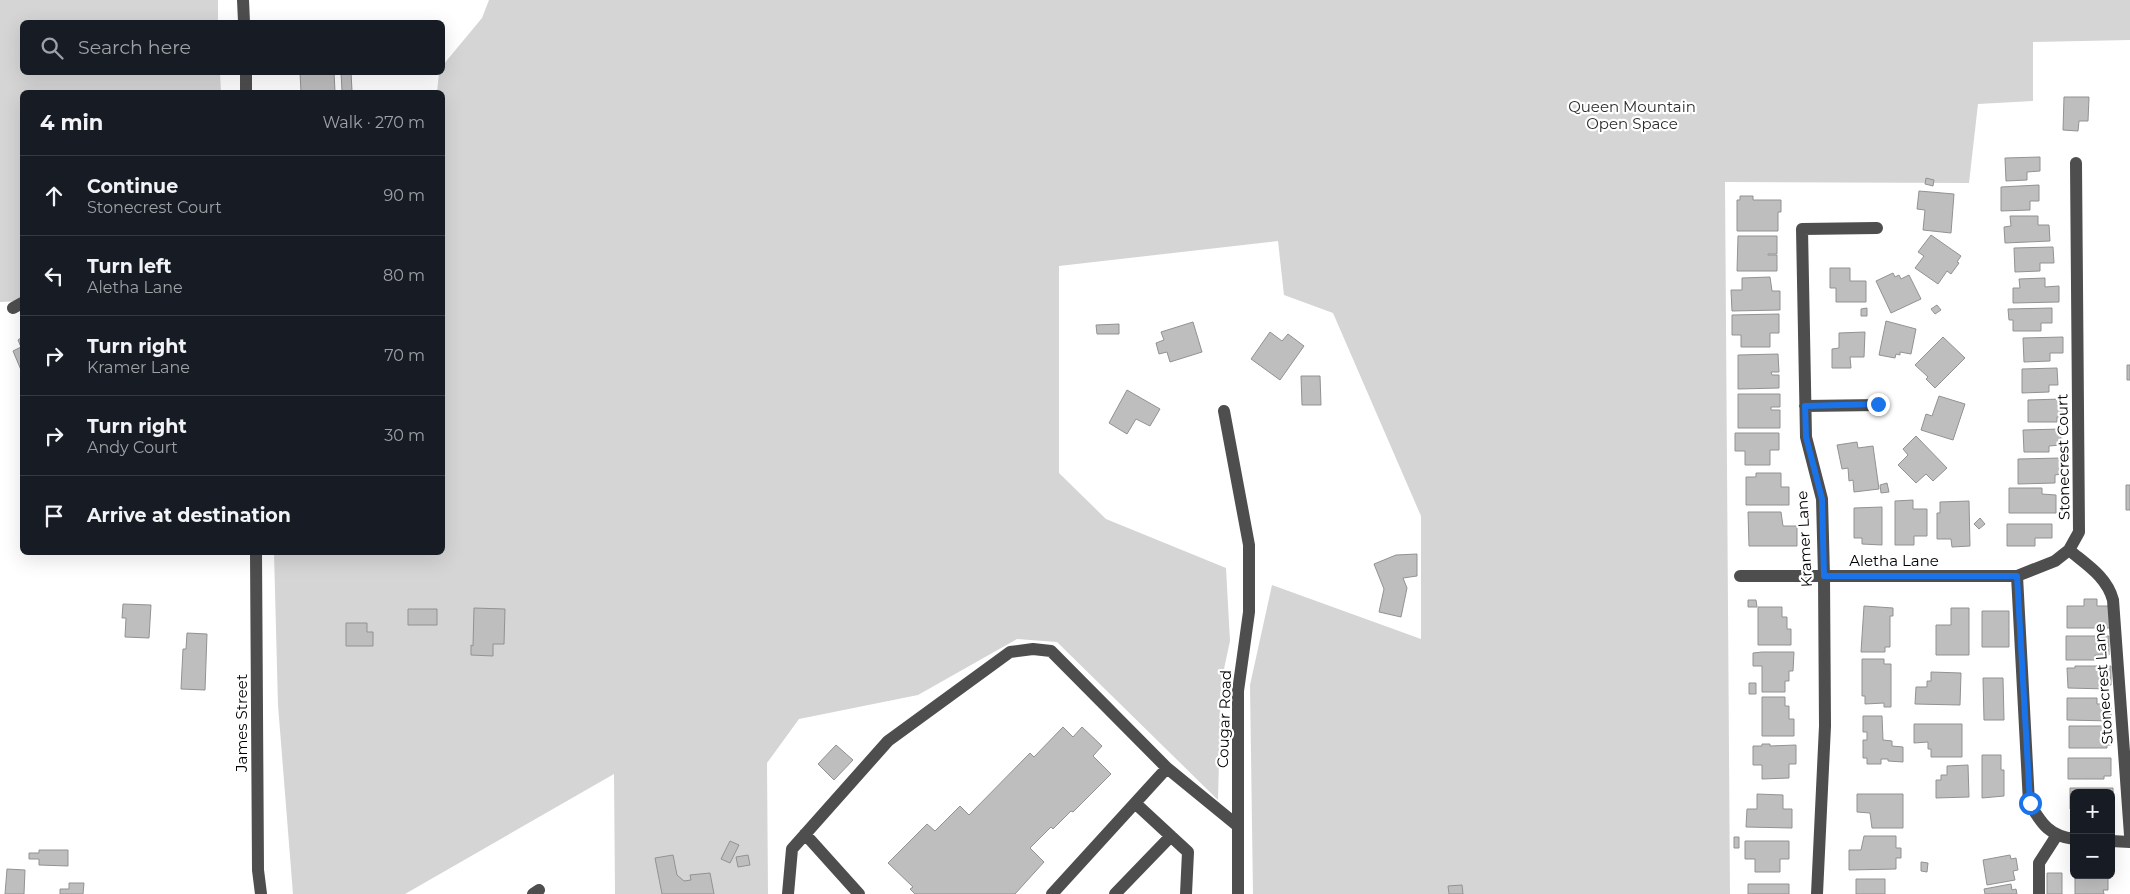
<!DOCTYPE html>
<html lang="en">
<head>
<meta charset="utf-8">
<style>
	:root { --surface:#171b24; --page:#242831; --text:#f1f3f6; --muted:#9ea1a6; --line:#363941 }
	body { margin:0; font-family:Montserrat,sans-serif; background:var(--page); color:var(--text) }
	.controls { position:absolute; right:15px; bottom:15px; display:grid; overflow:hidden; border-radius:8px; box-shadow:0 5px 20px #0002 }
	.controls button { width:45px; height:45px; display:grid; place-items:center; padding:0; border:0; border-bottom:1px solid var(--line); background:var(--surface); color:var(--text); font:25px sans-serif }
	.stop { position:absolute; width:15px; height:15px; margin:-11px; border:4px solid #1a73e8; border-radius:50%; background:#fff }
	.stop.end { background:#1a73e8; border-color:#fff; box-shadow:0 1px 5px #0008 }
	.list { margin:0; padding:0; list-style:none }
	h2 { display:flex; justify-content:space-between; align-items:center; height:65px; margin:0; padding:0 20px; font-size:21px }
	h2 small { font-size:16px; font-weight:400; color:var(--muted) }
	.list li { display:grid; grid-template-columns:32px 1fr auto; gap:15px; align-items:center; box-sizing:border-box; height:80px; padding:0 20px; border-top:1px solid var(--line) }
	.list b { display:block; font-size:19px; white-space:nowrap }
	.list p { margin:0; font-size:16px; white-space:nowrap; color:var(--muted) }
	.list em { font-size:16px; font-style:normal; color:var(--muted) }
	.icon { flex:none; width:28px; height:28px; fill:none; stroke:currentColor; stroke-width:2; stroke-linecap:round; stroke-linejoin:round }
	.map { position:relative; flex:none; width:2130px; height:894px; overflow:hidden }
	.search { position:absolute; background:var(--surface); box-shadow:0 5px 20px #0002; left:20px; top:20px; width:425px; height:55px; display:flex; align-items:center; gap:12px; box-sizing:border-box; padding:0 18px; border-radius:8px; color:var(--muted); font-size:19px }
	.panel { position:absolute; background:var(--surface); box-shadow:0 5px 20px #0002; left:20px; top:90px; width:425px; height:465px; border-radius:8px }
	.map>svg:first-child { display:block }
	.green { fill:#d5d5d5 }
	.building { fill:#bebebe; stroke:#929292 }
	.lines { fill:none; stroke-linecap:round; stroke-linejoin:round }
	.minor { stroke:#4e4e4e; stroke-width:12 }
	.route { stroke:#1a73e8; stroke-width:6 }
	.labels { text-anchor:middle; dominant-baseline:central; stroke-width:4.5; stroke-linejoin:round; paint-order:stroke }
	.park-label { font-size:15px; fill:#2c2c2c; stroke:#fff }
	.street-label { font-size:15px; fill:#000; stroke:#fff }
</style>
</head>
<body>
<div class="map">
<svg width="2130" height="894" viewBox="0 0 2130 894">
	<rect width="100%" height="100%" fill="#fff"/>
	<path class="green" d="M0 0H218V22H22V72L220 73 221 92H22V301L0 302Z
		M489 0H2130V40L2033 42V101L1978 104 1969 183 1725 182 1730 894H1253L1250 685 1272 585 1421 639V516L1333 313 1284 295 1278 241 1059 266V473L1106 519 1226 568 1230 641 1221 683 1218 800 1057 642 1017 639 918 695 799 719 767 763 768 894H615L614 774 405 894H293L278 705 274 553 442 552V92H437L439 73 442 72 443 65 482 18Z"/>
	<path class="building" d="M300 72H334L335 92H301Z
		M341 72H351L352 91H342Z
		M2064 97H2089L2088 121H2079L2078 131 2063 130Z
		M2040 157V171L2027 172V180L2006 181 2005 158Z
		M1926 178 1934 180 1933 186 1925 184Z
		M2039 185V201H2030V210L2001 211V187Z
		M1919 191 1954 194 1951 233 1923 230 1925 210 1917 209Z
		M1740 196H1753V200H1781V212H1778V231H1737V200H1740Z
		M2010 216H2038V225H2049L2050 241 2005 243 2004 227 2011 226Z
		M1931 235 1961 256 1957 262 1959 263 1951 274 1947 271 1938 284 1915 268 1924 256 1918 252Z
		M1738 236H1777V254H1768V255H1777V271H1737Z
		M2053 247 2054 263H2040V271L2015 272 2014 248Z
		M1830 268H1850V281H1866V302H1836V288H1830Z
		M1893 273 1895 277 1899 275 1901 279 1909 275 1921 299 1891 313 1876 281Z
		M1770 277 1772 291H1780V310L1732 311 1731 290H1742V278Z
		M2045 278V287L2059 286V302L2013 303V288H2020L2019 279Z
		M1937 305 1941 310 1935 314 1931 309Z
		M1867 308V316H1861V309Z
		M2052 308V323H2041V331H2013V320H2009L2008 309Z
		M1779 314V333H1770V347H1741V335H1732V315Z
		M1886 321 1916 329 1911 354 1900 352V355L1896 354 1895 358 1879 355Z
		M1193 322 1202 352 1170 362 1167 352 1159 354 1156 343 1164 340 1161 332Z
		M1119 324V334H1097L1096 325Z
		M1270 332 1282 341 1288 334 1304 346 1280 380 1251 359Z
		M1865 332 1864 357H1850L1851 368H1832V349L1839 348V333Z
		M22 337V369L21 370 13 351 21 347 18 340Z
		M1943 337 1965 358 1935 388 1926 379 1928 377 1915 365Z
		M2063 337V353H2050V361L2024 362 2023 338Z
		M1778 354 1779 372H1771L1772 375H1779V388L1738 389V355Z
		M2127 365H2130V380H2127Z
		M2057 368 2058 385H2049V392L2022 393V369Z
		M1301 376H1320L1321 405H1302Z
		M1127 390 1160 409 1150 426 1136 419 1127 434 1109 423Z
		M1738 394H1780V407H1771V410H1780V428H1738Z
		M1939 396 1965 404 1953 440 1921 430 1926 414 1932 416Z
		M2062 399V417H2057V422H2028V400Z
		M2061 429V445L2049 446V452H2024L2023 430Z
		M1735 433H1779V450H1770V465H1745V451H1735Z
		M1916 436 1947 468 1933 481 1926 474 1916 483 1898 465 1908 455 1903 449Z
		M1857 442 1858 448 1873 446 1879 489 1854 492 1853 480 1849 481 1848 468 1842 469 1837 445Z
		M2061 458V474L2055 475V483L2018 484V459Z
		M1756 473H1781V487H1789V505H1746V477H1756Z
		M1887 483 1889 492 1881 493 1880 485Z
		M2126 485H2130V510H2126Z
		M2009 488H2042V494L2056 495V513H2009Z
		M1913 500V509H1927V536H1914V545H1895V501Z
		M1969 501 1970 546 1952 547 1951 539H1937V513H1940V502Z
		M1882 507V545L1862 544V538H1854V508Z
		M1748 512H1781L1783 526H1797V546H1749Z
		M1980 518 1985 524 1979 529 1974 524Z
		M2007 524H2052V538H2035V546H2007Z
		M1417 554V576L1403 578 1407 588 1401 617 1379 612 1384 589 1374 564 1396 555Z
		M2084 599H2097V606H2110V628H2067V606H2084Z
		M1748 600H1756L1757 607H1748Z
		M123 604 151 605 149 638 125 637 126 618H122Z
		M1864 606 1893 608V616H1890V647H1885V652H1861Z
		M1758 607H1782V617H1787V629H1791V645H1758Z
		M474 608 505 609 504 644H493V656L471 655V645L473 646Z
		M1951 608H1969V655H1936V625H1951Z
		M408 609H437V625H408Z
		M1982 611H2009V647H1982Z
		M346 623H367V632H373V646H346Z
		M187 633 207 634 205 690 181 689 183 649H186Z
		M2066 636H2109V655H2095V660H2066Z
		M1762 652H1794L1793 671H1789V681H1785V692H1762V666H1753V653Z
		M1862 659H1884V664H1891V707H1884V703L1865 704V696H1862Z
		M2075 666H2111V685H2108V689L2068 688 2067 668H2075Z
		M1931 672 1961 673 1960 705 1915 704 1916 687H1927V681H1931Z
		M1983 678H2003L2004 720H1984Z
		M1749 683H1756V694H1749Z
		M1762 697H1785V706H1789V719H1794V736H1762Z
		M2067 698H2097V704H2111V721L2067 720Z
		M1863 716H1882L1883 740 1892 741V746L1903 747V762L1888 761V759H1881V764H1867V758H1863V740H1867V732H1863Z
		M1914 724H1962V757H1931V749H1928V742L1914 743Z
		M2069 726H2112V745H2107V748H2069Z
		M1063 727 1073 737 1082 727 1102 746 1093 756 1111 774 1073 812 1071 811 1053 829 1051 827 1030 848 1044 862 1015 894H915L910 889 913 887 888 863 927 824 935 831 960 806 969 815 1030 753 1034 757Z
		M1762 744H1770V746L1796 745V764H1789V778L1762 779V765H1753V746H1762Z
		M836 745 853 760 834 780 818 764Z
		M1982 755H2001V770H2004V796L1982 798Z
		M2068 758H2111V776H2104V779H2068Z
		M1968 765 1969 797 1936 798V780H1941V775H1947V766Z
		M2070 788H2113V807L2111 793H2074V809H2070Z
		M1757 794 1783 795V809H1792V828L1746 827 1747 809H1757Z
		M1857 794H1903V828H1872L1870 813 1857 812Z
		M1864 836H1896V848H1901V858H1896V869L1849 870V850H1861Z
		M1734 837H1739V848H1734Z
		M730 841 739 845 730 863 721 859Z
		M1745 841H1789V859H1780V872H1755V859H1745Z
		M39 850H68V866L39 865V859H29V853H39Z
		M673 855 677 875 684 881 691 880 690 875 710 873 714 894H662L655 858Z
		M748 855 750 865 738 867 736 857Z
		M2010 855 2011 859 2016 858 2018 870 2013 871 2015 880 1987 885 1983 860Z
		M1921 862 1928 863 1927 872 1921 871Z
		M7 869 25 870 24 894H5Z
		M2047 873H2062V894H2047Z
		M2075 875H2103V878H2108V890H2103L2104 894H2075Z
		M1856 879H1885V894H1856Z
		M69 883H84L83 894H60V889H69Z
		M1748 884H1789V894H1748Z
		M2011 884 2012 890 2016 889 2017 894H1985L1984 889Z
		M1462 885 1463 894H1449L1448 886Z"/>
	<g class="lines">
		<path class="minor" d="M243 0 244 22
			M246 72V92
			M13 308 22 303
			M1805 406 1878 405
			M1224 411 1249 545V612L1238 691V894
			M2069 550C2087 565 2107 577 2113 600L2130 835
			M256 552 258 870 261 894
			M1740 576H2017
			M1135 803 1188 852 1186 894
			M805 834 859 894
			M2074 839C2049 836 2042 824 2029 803L2017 576 2055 561 2069 550 2079 532 2076 163
			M2111 841 2130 842
			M533 894 539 890
			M788 894 792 849 888 741 1010 652 1033 649 1051 651 1167 768
			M1052 894 1167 768 1238 826
			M1115 894 1171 836
			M1817 894 1825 726 1824 576 1822 499 1806 437 1802 229 1877 228
			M2039 894V863L2057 835"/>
	</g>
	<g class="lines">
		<path class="route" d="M1878 404 1805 406 1806 437 1822 499 1824 576H2017L2030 803"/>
	</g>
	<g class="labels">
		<g class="park-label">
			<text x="1632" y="106">Queen Mountain<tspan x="1632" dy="17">Open Space</tspan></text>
		</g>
		<g class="street-label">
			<text transform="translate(2063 457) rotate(-91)">Stonecrest Court</text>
			<text transform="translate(1804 539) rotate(-93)">Kramer Lane</text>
			<text x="1894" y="560">Aletha Lane</text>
			<text transform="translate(2103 684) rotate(-94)">Stonecrest Lane</text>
			<text transform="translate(1224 719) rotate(-88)">Cougar Road</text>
			<text transform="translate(241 723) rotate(-90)">James Street</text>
		</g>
	</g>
</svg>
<div class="controls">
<button>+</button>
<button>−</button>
</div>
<div class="stop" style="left:2030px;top:803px"></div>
<div class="stop end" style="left:1878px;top:404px"></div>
<div class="search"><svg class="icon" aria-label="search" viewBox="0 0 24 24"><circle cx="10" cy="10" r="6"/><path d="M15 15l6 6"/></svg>Search here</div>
<section class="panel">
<h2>4 min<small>Walk · 270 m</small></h2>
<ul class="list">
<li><svg class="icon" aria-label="ahead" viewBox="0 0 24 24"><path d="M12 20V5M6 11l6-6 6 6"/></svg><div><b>Continue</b><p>Stonecrest Court</p></div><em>90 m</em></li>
<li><svg class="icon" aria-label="left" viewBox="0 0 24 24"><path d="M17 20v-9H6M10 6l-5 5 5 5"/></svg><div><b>Turn left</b><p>Aletha Lane</p></div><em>80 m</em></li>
<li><svg class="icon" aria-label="right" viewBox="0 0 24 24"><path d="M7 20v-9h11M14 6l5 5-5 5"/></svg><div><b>Turn right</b><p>Kramer Lane</p></div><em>70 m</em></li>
<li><svg class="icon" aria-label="right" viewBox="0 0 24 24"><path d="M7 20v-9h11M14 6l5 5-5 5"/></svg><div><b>Turn right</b><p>Andy Court</p></div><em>30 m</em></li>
<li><svg class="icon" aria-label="arrive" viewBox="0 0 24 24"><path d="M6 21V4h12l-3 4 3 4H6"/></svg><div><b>Arrive at destination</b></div></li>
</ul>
</section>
</div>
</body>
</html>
